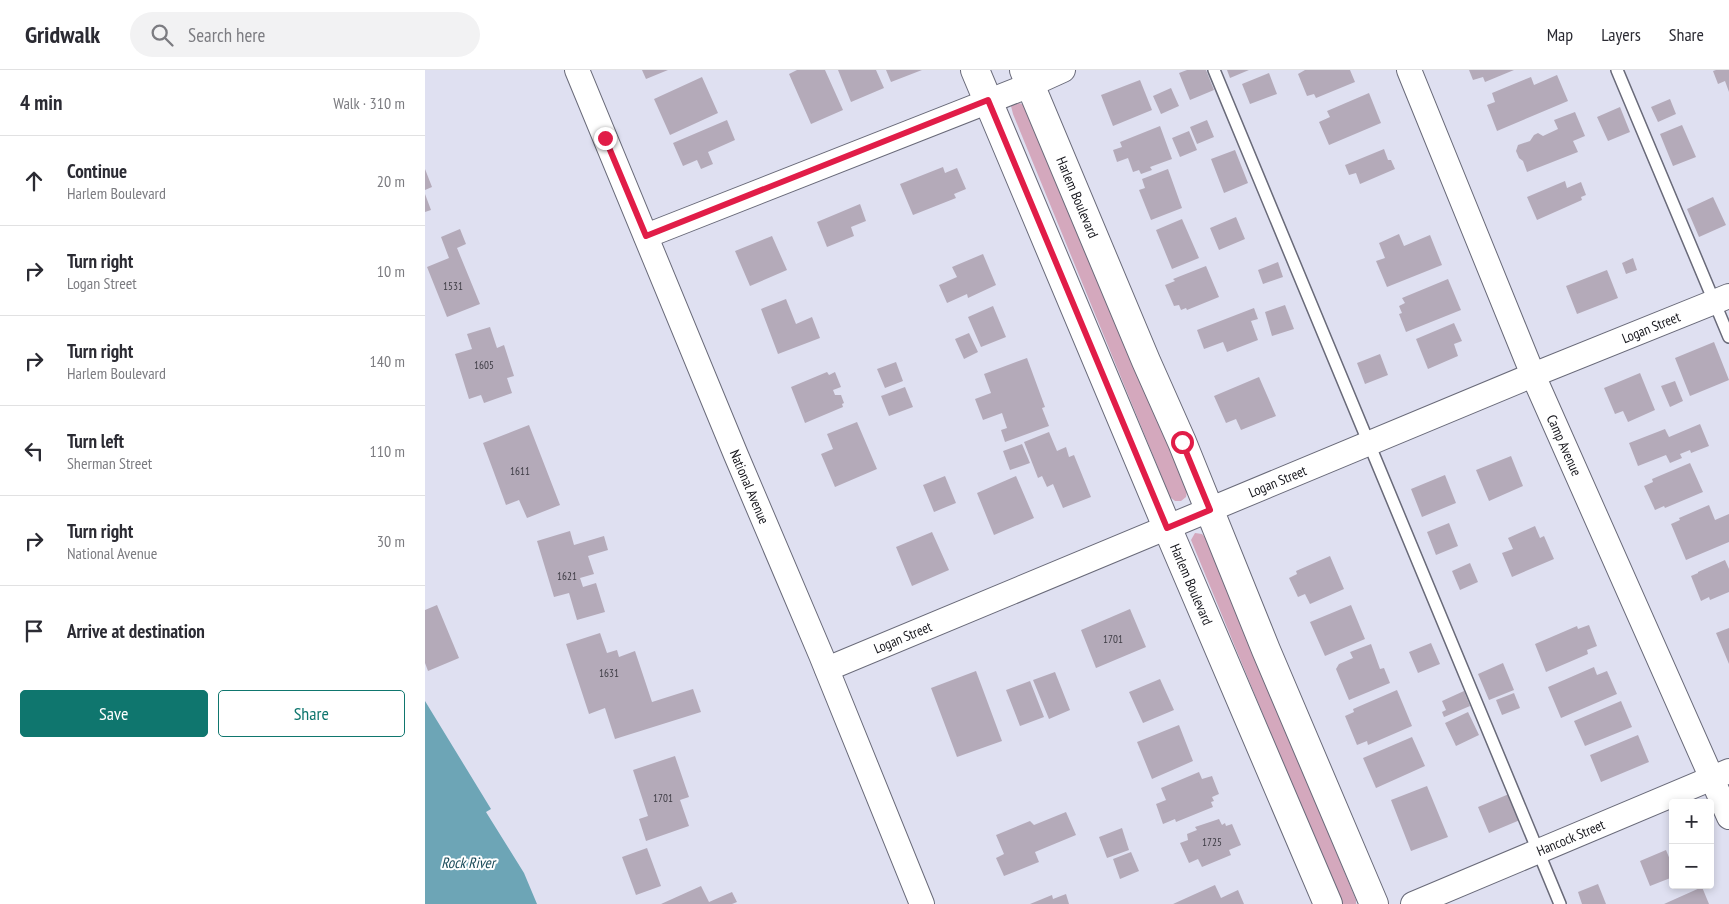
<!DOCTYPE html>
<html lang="en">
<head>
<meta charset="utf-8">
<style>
	:root { --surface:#fff; --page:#f2f2f3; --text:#2b2b33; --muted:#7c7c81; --line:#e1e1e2; --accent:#0f766e }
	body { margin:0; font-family:"PT Sans Narrow",sans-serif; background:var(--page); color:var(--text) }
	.controls { position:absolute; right:15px; bottom:15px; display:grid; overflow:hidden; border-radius:5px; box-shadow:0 2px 8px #0003 }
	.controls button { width:45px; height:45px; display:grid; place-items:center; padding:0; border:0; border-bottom:1px solid var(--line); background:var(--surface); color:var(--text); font:25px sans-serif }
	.stop { position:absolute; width:15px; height:15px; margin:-11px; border:4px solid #e11d48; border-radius:50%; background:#fff }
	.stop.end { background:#e11d48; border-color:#fff; box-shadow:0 1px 5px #0008 }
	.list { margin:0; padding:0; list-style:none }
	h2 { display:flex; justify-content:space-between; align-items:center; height:65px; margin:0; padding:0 20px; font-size:21px }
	h2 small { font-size:16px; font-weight:400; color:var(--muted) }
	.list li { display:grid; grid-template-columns:32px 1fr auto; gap:15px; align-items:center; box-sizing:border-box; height:90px; padding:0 20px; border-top:1px solid var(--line) }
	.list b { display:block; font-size:19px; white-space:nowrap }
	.list p { margin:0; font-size:16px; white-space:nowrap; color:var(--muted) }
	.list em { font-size:16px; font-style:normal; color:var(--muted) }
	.actions { display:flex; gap:10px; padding:15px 20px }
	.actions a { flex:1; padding:11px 0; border:1px solid var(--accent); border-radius:5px; text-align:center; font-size:18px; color:var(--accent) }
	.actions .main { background:var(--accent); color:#fff }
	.icon { flex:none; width:28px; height:28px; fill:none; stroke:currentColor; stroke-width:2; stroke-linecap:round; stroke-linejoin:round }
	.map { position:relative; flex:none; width:1304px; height:834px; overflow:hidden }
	header { display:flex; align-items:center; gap:30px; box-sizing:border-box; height:70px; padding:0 25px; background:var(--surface); border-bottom:1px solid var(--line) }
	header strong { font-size:24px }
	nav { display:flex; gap:28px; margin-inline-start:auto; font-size:18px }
	.search { width:350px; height:45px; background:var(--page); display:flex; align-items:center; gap:12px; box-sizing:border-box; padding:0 18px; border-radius:28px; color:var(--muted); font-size:19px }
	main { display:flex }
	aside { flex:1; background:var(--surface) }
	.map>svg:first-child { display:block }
	.green { fill:#d4a8bd }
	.water { fill:#6da5b6 }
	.building { fill:#b4aab9 }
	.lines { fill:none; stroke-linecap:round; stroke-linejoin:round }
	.lane-casing { stroke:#696a79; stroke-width:14 }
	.street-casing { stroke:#696a79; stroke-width:26 }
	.secondary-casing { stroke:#696a79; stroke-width:30 }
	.lane { stroke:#fff; stroke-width:11 }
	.street { stroke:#fff; stroke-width:24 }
	.secondary { stroke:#fff; stroke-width:28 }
	.route { stroke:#e11d48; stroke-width:6 }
	.labels { text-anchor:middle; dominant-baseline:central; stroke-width:4; stroke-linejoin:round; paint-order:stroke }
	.number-label { font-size:11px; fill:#3e3c44 }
	.street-label { font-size:14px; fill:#17171d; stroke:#fff }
	.water-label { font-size:15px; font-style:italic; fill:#1d4d5b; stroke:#fff }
</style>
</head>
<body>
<header>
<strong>Gridwalk</strong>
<div class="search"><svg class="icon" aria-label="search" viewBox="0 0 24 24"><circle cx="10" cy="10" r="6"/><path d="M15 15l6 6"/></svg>Search here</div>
<nav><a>Map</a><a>Layers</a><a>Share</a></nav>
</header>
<main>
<aside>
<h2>4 min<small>Walk · 310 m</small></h2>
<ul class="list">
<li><svg class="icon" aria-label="ahead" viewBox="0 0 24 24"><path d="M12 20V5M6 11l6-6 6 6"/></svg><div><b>Continue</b><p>Harlem Boulevard</p></div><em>20 m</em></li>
<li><svg class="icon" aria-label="right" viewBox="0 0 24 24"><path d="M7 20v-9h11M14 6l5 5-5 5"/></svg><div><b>Turn right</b><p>Logan Street</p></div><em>10 m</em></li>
<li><svg class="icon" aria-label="right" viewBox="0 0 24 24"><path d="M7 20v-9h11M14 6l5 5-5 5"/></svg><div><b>Turn right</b><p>Harlem Boulevard</p></div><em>140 m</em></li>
<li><svg class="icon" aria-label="left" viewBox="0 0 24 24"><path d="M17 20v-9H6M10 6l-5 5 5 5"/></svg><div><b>Turn left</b><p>Sherman Street</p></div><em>110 m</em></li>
<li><svg class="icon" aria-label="right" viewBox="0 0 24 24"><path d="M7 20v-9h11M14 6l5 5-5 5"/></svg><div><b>Turn right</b><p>National Avenue</p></div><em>30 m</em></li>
<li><svg class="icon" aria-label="arrive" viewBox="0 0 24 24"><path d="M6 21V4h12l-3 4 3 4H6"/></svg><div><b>Arrive at destination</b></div></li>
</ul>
<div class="actions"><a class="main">Save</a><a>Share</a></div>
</aside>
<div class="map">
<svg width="1304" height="834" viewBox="0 0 1304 834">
	<rect width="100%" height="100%" fill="#dfe0f1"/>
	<path class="green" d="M591 32 597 34 602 39 762 421 761 427 756 431H750L745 427 588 44 586 36Z
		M770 463 777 464 782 470 931 830V834H916L766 470Z"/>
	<path class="water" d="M0 631 66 739 61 742 99 803 112 834H0Z"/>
	<path class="building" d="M217 0H243L221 9Z
		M372 0H400L418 40 386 54 364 4Z
		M413 0H451L459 18 426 32Z
		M461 0H497L466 12Z
		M762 0H781L789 20 765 30 754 3Z
		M802 0H824L805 8Z
		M880 0H925L930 12 891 28 889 24 882 26 873 4Z
		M1044 0H1089L1060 12 1058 7 1048 10Z
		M1291 0H1304V22L1300 11 1293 14 1288 1Z
		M844 3 852 24 825 34 817 14Z
		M1132 5 1143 31 1072 61 1062 35 1070 32 1067 23 1106 7 1109 15Z
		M277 7 293 43 245 65 229 29Z
		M715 10 727 40 688 56 676 25Z
		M746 18 754 36 736 44 728 26Z
		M944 23 956 53 904 75 894 52 905 47 902 41Z
		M1245 29 1251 44 1233 52 1226 37Z
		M1195 37 1205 62 1183 71 1172 47Z
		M1150 42 1160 66 1148 71 1153 82 1102 102 1098 91 1094 88 1091 81 1093 75 1105 71 1109 65 1113 63 1118 66 1133 59 1129 50Z
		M302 50 310 70 283 82 288 94 276 99 272 90 258 96 248 73Z
		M782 50 789 67 772 74 765 57Z
		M1257 55 1271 87 1248 96 1235 64Z
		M735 56 747 89 725 97 727 100 716 104 714 100 708 102 703 88 692 92 688 80 697 77 695 72Z
		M764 61 772 80 755 87 747 68Z
		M959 79 963 90H966L970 99 935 114 931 103 924 105 920 95Z
		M810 80 823 113 799 123 786 89Z
		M518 97 520 103 532 98 541 119 529 124 531 128 488 145 475 114Z
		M0 99 7 117 0 120Z
		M743 99 757 138 726 150 714 120 720 118 717 109Z
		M1140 111 1142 118 1156 112 1161 125 1156 127 1157 130 1112 150 1102 127Z
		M0 124 6 140 0 142Z
		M1288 127 1301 155 1274 167 1262 139Z
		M435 134 441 151 426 157 429 166 402 177 392 152Z
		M811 147 820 169 794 180 785 158Z
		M757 149 774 188 747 199 731 160Z
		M35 159 41 174 32 178 55 234 22 247 2 197 24 188 16 167Z
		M974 164 979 176 1005 165 1017 195 962 217 951 191 960 188 954 173Z
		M347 166 362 200 325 216 310 181Z
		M558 184 571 215 543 228 542 224 522 233 514 215 532 207 527 197Z
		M1208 188 1212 200 1201 204 1197 193Z
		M853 192 858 207 838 214 833 200Z
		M781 196 794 227 762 240 761 238 756 240 754 235 749 236 740 215 750 211 748 209Z
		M1182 200 1193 228 1152 244 1141 216Z
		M1023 209 1036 240 981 262 974 244 977 243 974 236 980 233 977 228Z
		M361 229 371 254 387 247 395 268 353 284 336 239Z
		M860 235 869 259 847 266 840 242Z
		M568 236 581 267 556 277 543 247Z
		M829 238 833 249 826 251 833 270 802 282 798 272 779 279 772 260Z
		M1029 253 1037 271 1029 274 1033 286 1003 299 991 269Z
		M65 257 72 278 79 275 89 306 82 308 87 323 59 333 56 325 44 329 30 284 47 279 42 264Z
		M544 263 553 282 539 289 530 269Z
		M1289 272 1304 310 1265 326 1250 288Z
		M955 284 963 305 940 314 932 293Z
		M602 288 620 337 617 338 624 356 580 372 576 360 582 358 577 343 558 350 550 329 566 323 559 304Z
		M471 292 478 311 460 318 452 299Z
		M402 302 404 305 410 302 416 317 408 320 410 325H416L419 333 417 334 418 337 380 353 366 317Z
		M1215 303 1230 340 1203 352 1198 341 1190 344 1179 318Z
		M834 307 851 346 816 360 811 349 801 353 789 326Z
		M1250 311 1258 331 1245 337 1236 316Z
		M480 317 488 337 464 346 456 326Z
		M432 352 452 399 410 417 396 384 408 379 402 364Z
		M1275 354 1284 376 1266 383 1265 380 1255 384 1257 388 1245 393 1241 385 1213 396 1204 373 1240 359 1244 367Z
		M104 355 135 435 102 448 94 430 81 435 58 373Z
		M624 362 632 381 641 377 644 387 649 385 666 427 638 438 628 414 622 417 617 406 613 408 599 372Z
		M597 374 605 393 585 400 578 381Z
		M1086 386 1098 416 1064 431 1051 400Z
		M1265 393 1278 422 1240 438 1239 436 1230 440 1219 416 1228 412 1227 409Z
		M1020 405 1031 433 997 447 986 419Z
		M520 406 531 433 509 442 498 415Z
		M591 406 609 448 569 465 552 423Z
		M1284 435 1290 450 1304 444V472L1261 490 1246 454 1255 450 1254 448Z
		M1024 453 1033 476 1011 485 1002 462Z
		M1110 456 1115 468 1119 466 1129 489 1087 507 1077 483 1088 479 1083 468Z
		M145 461 149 475 179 466 183 480 163 486 169 504 155 508 158 517 171 513 180 542 152 550 144 523 129 527 112 471Z
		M507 462 524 500 487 516 471 477Z
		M905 486 919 519 885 534 880 524 873 527 864 508 872 504 871 501Z
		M1300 490 1304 499V522L1285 530 1284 527 1276 531 1266 506 1273 503V502Z
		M1045 493 1053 512 1035 520 1027 501Z
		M12 535 34 588 3 601 0 593V540Z
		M926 535 940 569 900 586 885 552Z
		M705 539 721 577 671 598 656 560Z
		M1164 555 1172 576 1162 580 1163 584 1121 602 1110 574 1152 556 1153 559Z
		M1304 558V594L1291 563Z
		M175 563 182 583 192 580 194 587 210 581 227 632 268 619 276 642 190 669 180 638 164 644 141 574Z
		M1006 573 1015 594 993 603 984 582Z
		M946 574 955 599 959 598 965 613 924 630 911 599 914 594 928 588 925 582Z
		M1078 593 1089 620 1064 630 1053 604Z
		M1169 597 1172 605 1182 601 1192 624 1136 648 1123 617Z
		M551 601 577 671 532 687 506 618Z
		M630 602 645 640 624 649 608 610Z
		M735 609 749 640 718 653 704 622Z
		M605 611 619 647 595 656 581 620Z
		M972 620 987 656 943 675 942 671 932 675 920 646 929 642 928 639Z
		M1039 621 1045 636 1019 647 1017 642 1021 640 1017 631Z
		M1089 623 1095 638 1077 645 1071 630Z
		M1196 631 1207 657 1160 676 1149 651Z
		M1043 642 1054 665 1031 676 1020 653Z
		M754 655 768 691 727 709 712 672Z
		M1213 665 1224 692 1176 712 1165 685Z
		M987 667 1000 696 951 718 938 688Z
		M250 686 264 727 255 730 264 756 221 771 214 749 223 746 208 700Z
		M774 702 777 709 787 706 794 724 787 727 789 731 786 732 788 737 751 752 750 749 738 754 731 734 741 730 736 718Z
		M1002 716 1023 767 986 781 966 730Z
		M1084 724 1095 750 1064 763 1053 737Z
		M641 742 651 765 610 782 614 792 579 806 571 788 579 784 571 765 605 751 609 755Z
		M794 749 797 755 800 753 801 756 807 754 816 775 804 780 806 785 777 797 773 789 764 793 755 773 763 770 762 764 772 760 770 757Z
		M697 758 704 780 682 788 674 767Z
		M222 778 236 816 211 825 197 787Z
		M1241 780 1248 797V807L1225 816 1215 791Z
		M706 782 714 801 695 809 688 789Z
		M1173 814 1181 834H1157L1153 822Z
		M790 815 796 828 813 820 819 834H748Z
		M276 816 284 832 307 822 312 832 307 834H236Z
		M1277 817 1284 834H1239Z
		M641 824 644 834H605L627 825 628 829Z"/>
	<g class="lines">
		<g class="lane-casing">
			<path id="lane" d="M789 0 1135 834
				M1192 0 1304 267"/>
		</g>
		<g class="street-casing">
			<g id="street">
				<path id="s1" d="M152 0 311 385 396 585 497 834"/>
				<path id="s2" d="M984 0 1108 305 1304 747"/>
				<path d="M221 166 605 15 638 0"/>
				<path id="s3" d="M402 599 1108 305 1304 226"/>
				<path id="s4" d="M988 834 1304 701"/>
			</g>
		</g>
		<g class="secondary-casing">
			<g id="secondary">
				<path id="s5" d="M550 0 742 457 903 834"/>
				<path id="s6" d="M599 0 721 291 757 372 841 580 949 834"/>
			</g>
		</g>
		<use href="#lane" class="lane"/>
		<use href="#street" class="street"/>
		<use href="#secondary" class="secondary"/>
	</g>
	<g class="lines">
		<path class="route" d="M180 68 221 166 563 30 742 458 785 440 757 372"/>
	</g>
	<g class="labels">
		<g class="number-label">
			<text x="28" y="216">1531</text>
			<text x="59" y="295">1605</text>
			<text x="95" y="401">1611</text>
			<text x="142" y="506">1621</text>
			<text x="688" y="569">1701</text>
			<text x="184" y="603">1631</text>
			<text x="238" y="728">1701</text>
			<text x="787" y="772">1725</text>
		</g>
		<g class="street-label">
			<text stroke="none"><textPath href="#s6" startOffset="138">Harlem Boulevard</textPath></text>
			<text stroke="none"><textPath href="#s3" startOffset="892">Logan Street</textPath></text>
			<text stroke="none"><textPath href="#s2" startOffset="406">Camp Avenue</textPath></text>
			<text stroke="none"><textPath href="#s3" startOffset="488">Logan Street</textPath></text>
			<text stroke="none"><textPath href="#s1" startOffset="451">National Avenue</textPath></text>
			<text stroke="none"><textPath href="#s5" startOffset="558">Harlem Boulevard</textPath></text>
			<text stroke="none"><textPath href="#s3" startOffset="82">Logan Street</textPath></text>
			<text stroke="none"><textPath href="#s4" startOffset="171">Hancock Street</textPath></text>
		</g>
		<g class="water-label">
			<text x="43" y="792">Rock River</text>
		</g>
	</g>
</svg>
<div class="controls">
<button>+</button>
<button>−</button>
</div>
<div class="stop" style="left:757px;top:372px"></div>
<div class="stop end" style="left:180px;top:68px"></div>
</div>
</main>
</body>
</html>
